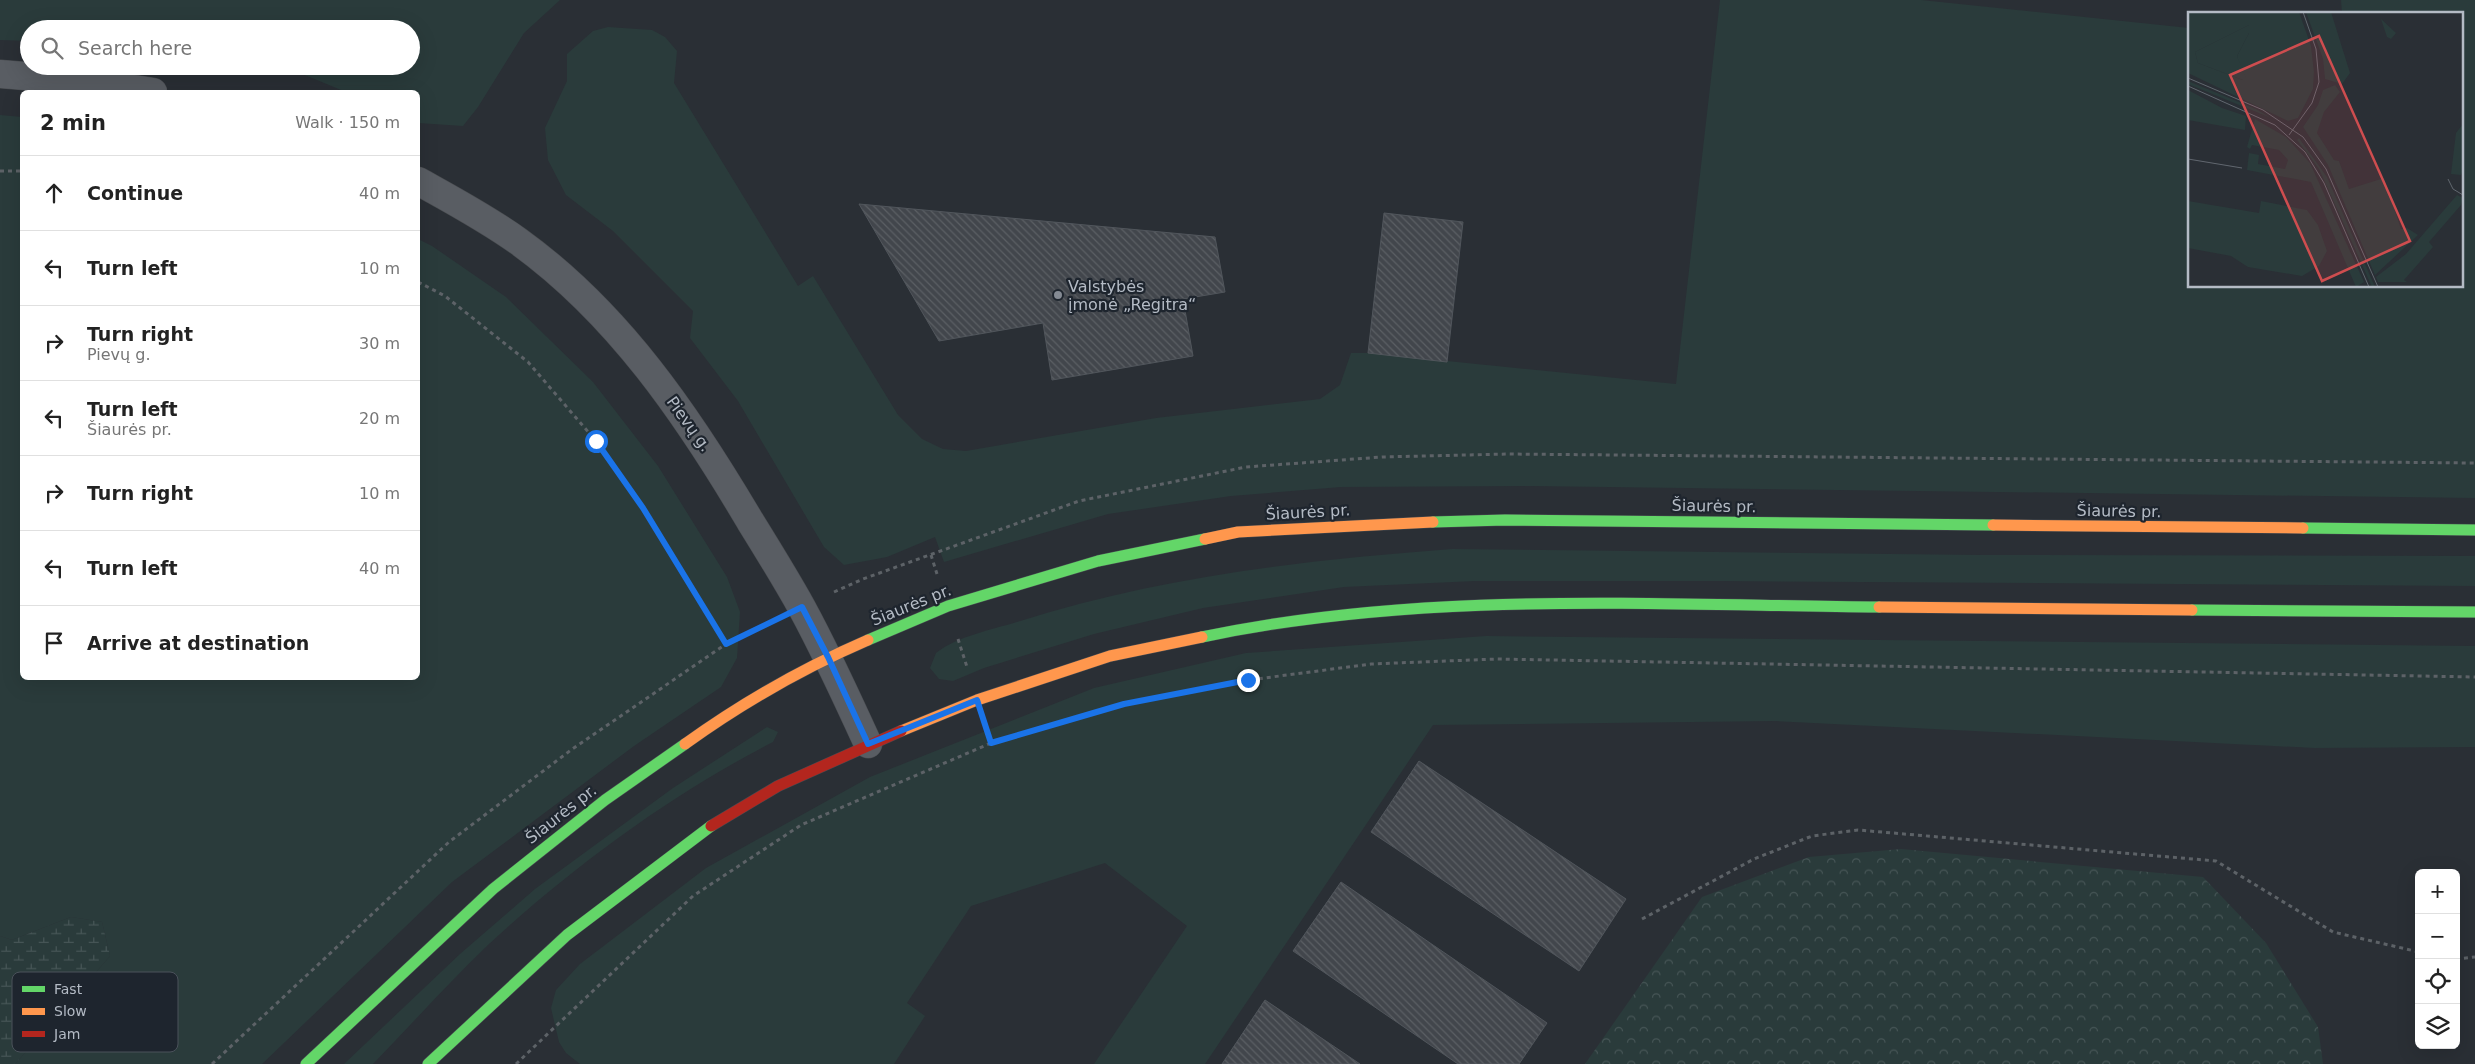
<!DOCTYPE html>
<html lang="en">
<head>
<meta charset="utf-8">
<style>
	:root { --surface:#fff; --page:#f6f6f6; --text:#222; --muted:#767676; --line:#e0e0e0 }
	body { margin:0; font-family:"DejaVu Sans",sans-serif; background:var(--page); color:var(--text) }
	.controls { position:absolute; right:15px; bottom:15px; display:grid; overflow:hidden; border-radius:8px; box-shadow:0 5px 20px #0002 }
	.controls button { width:45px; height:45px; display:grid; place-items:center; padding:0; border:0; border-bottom:1px solid var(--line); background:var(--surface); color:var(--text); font:25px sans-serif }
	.stop { position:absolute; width:15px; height:15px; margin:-11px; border:4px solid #1a73e8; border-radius:50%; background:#fff }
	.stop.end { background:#1a73e8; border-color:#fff; box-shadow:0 1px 5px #0008 }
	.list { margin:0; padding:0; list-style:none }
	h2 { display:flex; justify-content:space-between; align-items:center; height:65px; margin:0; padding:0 20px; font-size:21px }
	h2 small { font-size:16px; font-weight:400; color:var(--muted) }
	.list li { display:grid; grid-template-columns:32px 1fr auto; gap:15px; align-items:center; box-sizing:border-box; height:75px; padding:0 20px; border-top:1px solid var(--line) }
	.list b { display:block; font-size:19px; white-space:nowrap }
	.list p { margin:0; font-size:16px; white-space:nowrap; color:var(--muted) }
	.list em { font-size:16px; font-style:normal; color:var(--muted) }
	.icon { flex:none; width:28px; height:28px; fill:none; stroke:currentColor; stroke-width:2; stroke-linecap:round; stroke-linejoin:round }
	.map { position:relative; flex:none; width:2475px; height:1064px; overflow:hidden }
	.search { position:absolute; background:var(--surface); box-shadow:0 5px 20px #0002; left:20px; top:20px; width:400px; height:55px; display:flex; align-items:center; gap:12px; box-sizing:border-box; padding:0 18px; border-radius:28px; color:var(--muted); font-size:19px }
	.panel { position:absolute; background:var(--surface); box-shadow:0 5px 20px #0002; left:20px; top:90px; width:400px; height:590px; border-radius:8px }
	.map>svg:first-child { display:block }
	.grass { fill:#2a3b3b }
	.forest { fill:url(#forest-crowns) }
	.wetland { fill:url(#wetland-marsh) }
	.building { fill:url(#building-back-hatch); stroke:#51565c }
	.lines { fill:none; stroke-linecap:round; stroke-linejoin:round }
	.street-casing { stroke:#484b4f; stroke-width:29 }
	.fast-casing { stroke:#474b51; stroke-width:12 }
	.slow-casing { stroke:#474b51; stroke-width:12 }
	.jam-casing { stroke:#474b51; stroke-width:12 }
	.path { stroke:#5d6267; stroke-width:3; stroke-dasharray:4 4; stroke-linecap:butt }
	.street { stroke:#595d63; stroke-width:28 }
	.fast { stroke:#63d668; stroke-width:11 }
	.slow { stroke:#ff974d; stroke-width:11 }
	.jam { stroke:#b3261e; stroke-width:11 }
	.route { stroke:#1a73e8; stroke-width:6 }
	.poi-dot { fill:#848a93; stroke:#1e252e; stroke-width:2 }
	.labels { text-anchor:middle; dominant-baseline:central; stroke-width:4.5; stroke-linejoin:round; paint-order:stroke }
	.poi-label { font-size:16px; fill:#b4bbc5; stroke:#1e252e; text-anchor:start }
	.street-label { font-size:16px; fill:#b4bbc5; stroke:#1e252e }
	.inset-road { fill:none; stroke:#61676f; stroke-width:1 }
	.view { fill:#ce4d4f; fill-opacity:0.15; stroke:#ce4d4f; stroke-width:2.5 }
	.inset-edge { fill:none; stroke:#b4bbc5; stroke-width:2.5 }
	.key { fill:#1e252e; stroke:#4b525b; stroke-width:1 }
	.key-label { font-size:14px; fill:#b4bbc5 }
</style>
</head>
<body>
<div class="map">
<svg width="2475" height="1064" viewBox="0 0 2475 1064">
	<defs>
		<pattern id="forest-crowns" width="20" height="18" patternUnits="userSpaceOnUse" patternTransform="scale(1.25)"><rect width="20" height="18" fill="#2a3b3b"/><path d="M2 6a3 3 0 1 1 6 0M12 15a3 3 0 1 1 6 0" fill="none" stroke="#465556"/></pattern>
		<pattern id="wetland-marsh" width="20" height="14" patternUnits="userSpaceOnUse" patternTransform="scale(1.25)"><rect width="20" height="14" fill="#2a3b3b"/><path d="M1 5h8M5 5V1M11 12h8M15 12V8" fill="none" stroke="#465556"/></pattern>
		<pattern id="building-back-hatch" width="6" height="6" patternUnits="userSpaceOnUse" patternTransform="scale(1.25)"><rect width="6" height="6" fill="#42464c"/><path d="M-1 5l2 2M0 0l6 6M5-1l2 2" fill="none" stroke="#5b5f64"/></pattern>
	</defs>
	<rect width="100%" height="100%" fill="#2a2f35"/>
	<path class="grass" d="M0 0H560L524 33 478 107 463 126 418 123V92H346L283 66H411V29H29V41L0 40Z
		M1720 0H1921L2189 28V286H2461V14H2342L2341 0H2475V498L1530 486 1341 487 1231 496 1108 514 944 562 935 537 887 557 844 565 824 547 738 401 690 338 693 311 613 231 566 195 548 160 545 128 567 81V54L593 31 608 27 652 30 665 37 677 51 674 83 798 286 813 276 898 415 922 439 943 449 966 451 1156 418 1320 399 1340 385 1351 353H1368L1676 384Z
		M0 115 22 117V678H418V239L432 246 506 297 593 382 658 466 727 577 740 612 737 658 721 687 634 746 452 882 262 1064H15L110 956 102 922 71 917 12 940 0 936Z
		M1452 549 1982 555 2475 556V586L1721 581H1475L1344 587 1203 608 1094 634 984 668 953 681 939 679 930 668 936 653C958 636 991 630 1017 622 1158 577 1305 560 1452 549Z
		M1486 636 2475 646V747L2315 748 1775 721 1433 725 1205 1064H1094L1187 926 1105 863 971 906 907 1003 925 1016 894 1064H580L566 1053 559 1042 551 1008 556 990 580 964 706 868 870 777 1094 688 1246 653Z
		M767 727 778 732 773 742C670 795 574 866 489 944 449 982 412 1024 373 1064H344L460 954 535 889 673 788Z"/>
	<path class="forest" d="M1901 849 2203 877 2266 943 2318 1027 2323 1064H1585L1702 897 1809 857Z"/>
	<path class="wetland" d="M71 917 102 922 110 956 15 1064H0V936L12 940Z"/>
	<path class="building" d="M859 204 1215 237 1225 292 1183 299 1193 356 1052 380 1043 323 939 341Z
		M1384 213 1463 222 1447 362 1368 353Z
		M1419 761 1626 899 1579 971 1371 832Z
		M1341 882 1547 1023 1519 1064H1458L1293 951Z
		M1265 1000 1360 1064H1222Z"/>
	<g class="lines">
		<g class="street-casing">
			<path id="street" d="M0 74 85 81 153 92
				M418 181C452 200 486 218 518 241 618 313 688 416 750 521 768 550 786 579 802 608 826 652 847 698 868 744"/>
		</g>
		<g class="fast-casing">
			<path id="fast" d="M1433 522 1505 520 1993 525
				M2303 528 2475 530
				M2192 610 2475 612
				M1202 637C1424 590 1654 605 1879 607
				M868 640 948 606 1098 561 1205 539
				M306 1064 493 889 605 800 685 744
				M428 1064 567 935 711 826"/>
		</g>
		<g class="slow-casing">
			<path id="slow" d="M1993 525 2303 528
				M1205 539 1238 532 1433 522
				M1879 607 2192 610
				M901 731 977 700 1110 656 1202 637
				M685 744C742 703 803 668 868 640"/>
		</g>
		<g class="jam-casing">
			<path id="jam" d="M711 826 778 786 901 731"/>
		</g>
		<path class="path" d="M0 171H22
			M418 282 445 296 528 362 596 441 643 508 726 644
			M931 555 937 574
			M834 592 863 579 1079 501 1246 467 1382 457 1508 454 2475 463
			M958 639 967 667
			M988 732 991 743
			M1642 919 1754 859 1812 836 1858 830 2216 861 2333 932 2419 952
			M2456 959 2475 957
			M212 1064 449 842 571 750 726 644 770 623
			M516 1064 693 896 801 825 991 743 1124 704 1249 680 1371 664 1497 659 2475 677"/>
		<use href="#street" class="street"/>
		<use href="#fast" class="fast"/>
		<use href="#slow" class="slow"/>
		<use href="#jam" class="jam"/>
	</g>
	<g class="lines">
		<path class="route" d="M596 441 643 508 726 644 802 607 828 657 868 744 977 700 991 743 1124 704 1248 680"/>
	</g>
	<circle class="poi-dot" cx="1058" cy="295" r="5"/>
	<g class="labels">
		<g class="poi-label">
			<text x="1068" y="286">Valstybės<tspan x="1068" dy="18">įmonė „Regitra“</tspan></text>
		</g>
		<g class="street-label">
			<text transform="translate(689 424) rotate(54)">Pievų g.</text>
			<text transform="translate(1714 506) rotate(1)">Šiaurės pr.</text>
			<text transform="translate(2119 511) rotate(1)">Šiaurės pr.</text>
			<text transform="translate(1308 512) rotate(-3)">Šiaurės pr.</text>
			<text transform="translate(911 605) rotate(-22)">Šiaurės pr.</text>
			<text transform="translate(561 814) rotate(-38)">Šiaurės pr.</text>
		</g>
	</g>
	<g transform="translate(2188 12)">
		<rect width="275" height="275" fill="#2a2f35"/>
		<path d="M0 0H111L123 34 126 60 125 77 110 106 100 109 0 61ZM61 13V21L49 44 55 68 10 51 7 40ZM118 0H143L162 61 154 72 137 67 135 47ZM193 7 208 21 203 27 199 25ZM0 69 68 97 83 106 0 72ZM147 73 152 80 136 100 129 121 146 148 151 149 161 177 196 166 213 217 219 216 230 223 187 263 140 153 115 115 130 93 135 78ZM0 78 34 96 58 104 57 118 0 108ZM67 107 98 125 122 151 176 270 168 275 123 170 59 158 61 141 71 143 70 152 97 157 100 148 91 138 64 133 62 137 59 135ZM111 126 139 165 187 275H184L131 157 109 128ZM269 183 275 186 273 193 241 230 245 235 216 268 219 270H190L188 265 218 242Z" fill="#2a3b3b" fill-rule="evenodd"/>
		<path d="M275 112V158L273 163 263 162 268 121ZM0 189 71 201 73 189 119 198 130 213 139 239 131 254 114 264 60 255 43 244 0 236Z" fill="#2a3b3b"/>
		<path d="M61 13V21L49 44 58 66 55 68 10 51 7 40Z" fill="#2a3b3b"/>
		<path class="inset-road" d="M0 66 75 98 115 125 138 157 190 275M0 74 87 113 117 140 136 171 181 275M101 123 124 91 131 70 128 37 115 0M0 147 54 156M260 167 265 177 275 183"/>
		<path class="view" d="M131 24 222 229 134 269 42 63Z"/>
		<rect width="275" height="275" class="inset-edge"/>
	</g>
	<rect x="12" y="972" width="166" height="80" rx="8" class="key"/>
	<rect x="22" y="986" width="23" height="6" fill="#63d668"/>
	<rect x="22" y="1008" width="23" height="7" fill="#ff974d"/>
	<rect x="22" y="1031" width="23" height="6" fill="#b3261e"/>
	<g class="key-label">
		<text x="54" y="994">Fast</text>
		<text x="54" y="1016">Slow</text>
		<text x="54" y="1039">Jam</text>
	</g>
</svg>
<div class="controls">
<button>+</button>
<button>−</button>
<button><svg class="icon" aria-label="locate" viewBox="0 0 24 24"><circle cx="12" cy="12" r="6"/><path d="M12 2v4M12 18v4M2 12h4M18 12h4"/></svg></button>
<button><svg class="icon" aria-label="layers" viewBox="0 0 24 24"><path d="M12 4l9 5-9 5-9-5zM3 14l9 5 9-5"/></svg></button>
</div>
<div class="stop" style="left:596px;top:441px"></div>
<div class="stop end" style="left:1248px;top:680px"></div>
<div class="search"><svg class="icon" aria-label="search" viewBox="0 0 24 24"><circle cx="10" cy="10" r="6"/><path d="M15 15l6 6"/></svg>Search here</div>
<section class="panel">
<h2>2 min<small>Walk · 150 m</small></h2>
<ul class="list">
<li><svg class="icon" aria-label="ahead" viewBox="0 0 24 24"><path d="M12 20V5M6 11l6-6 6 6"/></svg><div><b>Continue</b></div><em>40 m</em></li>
<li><svg class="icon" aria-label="left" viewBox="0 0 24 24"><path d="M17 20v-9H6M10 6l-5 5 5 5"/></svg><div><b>Turn left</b></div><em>10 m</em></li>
<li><svg class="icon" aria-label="right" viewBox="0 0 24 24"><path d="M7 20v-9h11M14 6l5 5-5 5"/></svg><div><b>Turn right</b><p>Pievų g.</p></div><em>30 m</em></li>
<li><svg class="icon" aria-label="left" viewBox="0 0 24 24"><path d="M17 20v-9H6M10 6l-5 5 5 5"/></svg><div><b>Turn left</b><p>Šiaurės pr.</p></div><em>20 m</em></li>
<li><svg class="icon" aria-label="right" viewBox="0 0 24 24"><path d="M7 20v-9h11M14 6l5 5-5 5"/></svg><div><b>Turn right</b></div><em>10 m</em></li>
<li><svg class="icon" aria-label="left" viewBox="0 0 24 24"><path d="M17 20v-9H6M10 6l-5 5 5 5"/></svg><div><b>Turn left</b></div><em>40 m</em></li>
<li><svg class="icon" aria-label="arrive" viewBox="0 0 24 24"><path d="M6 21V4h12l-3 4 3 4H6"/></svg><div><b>Arrive at destination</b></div></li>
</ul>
</section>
</div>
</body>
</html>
